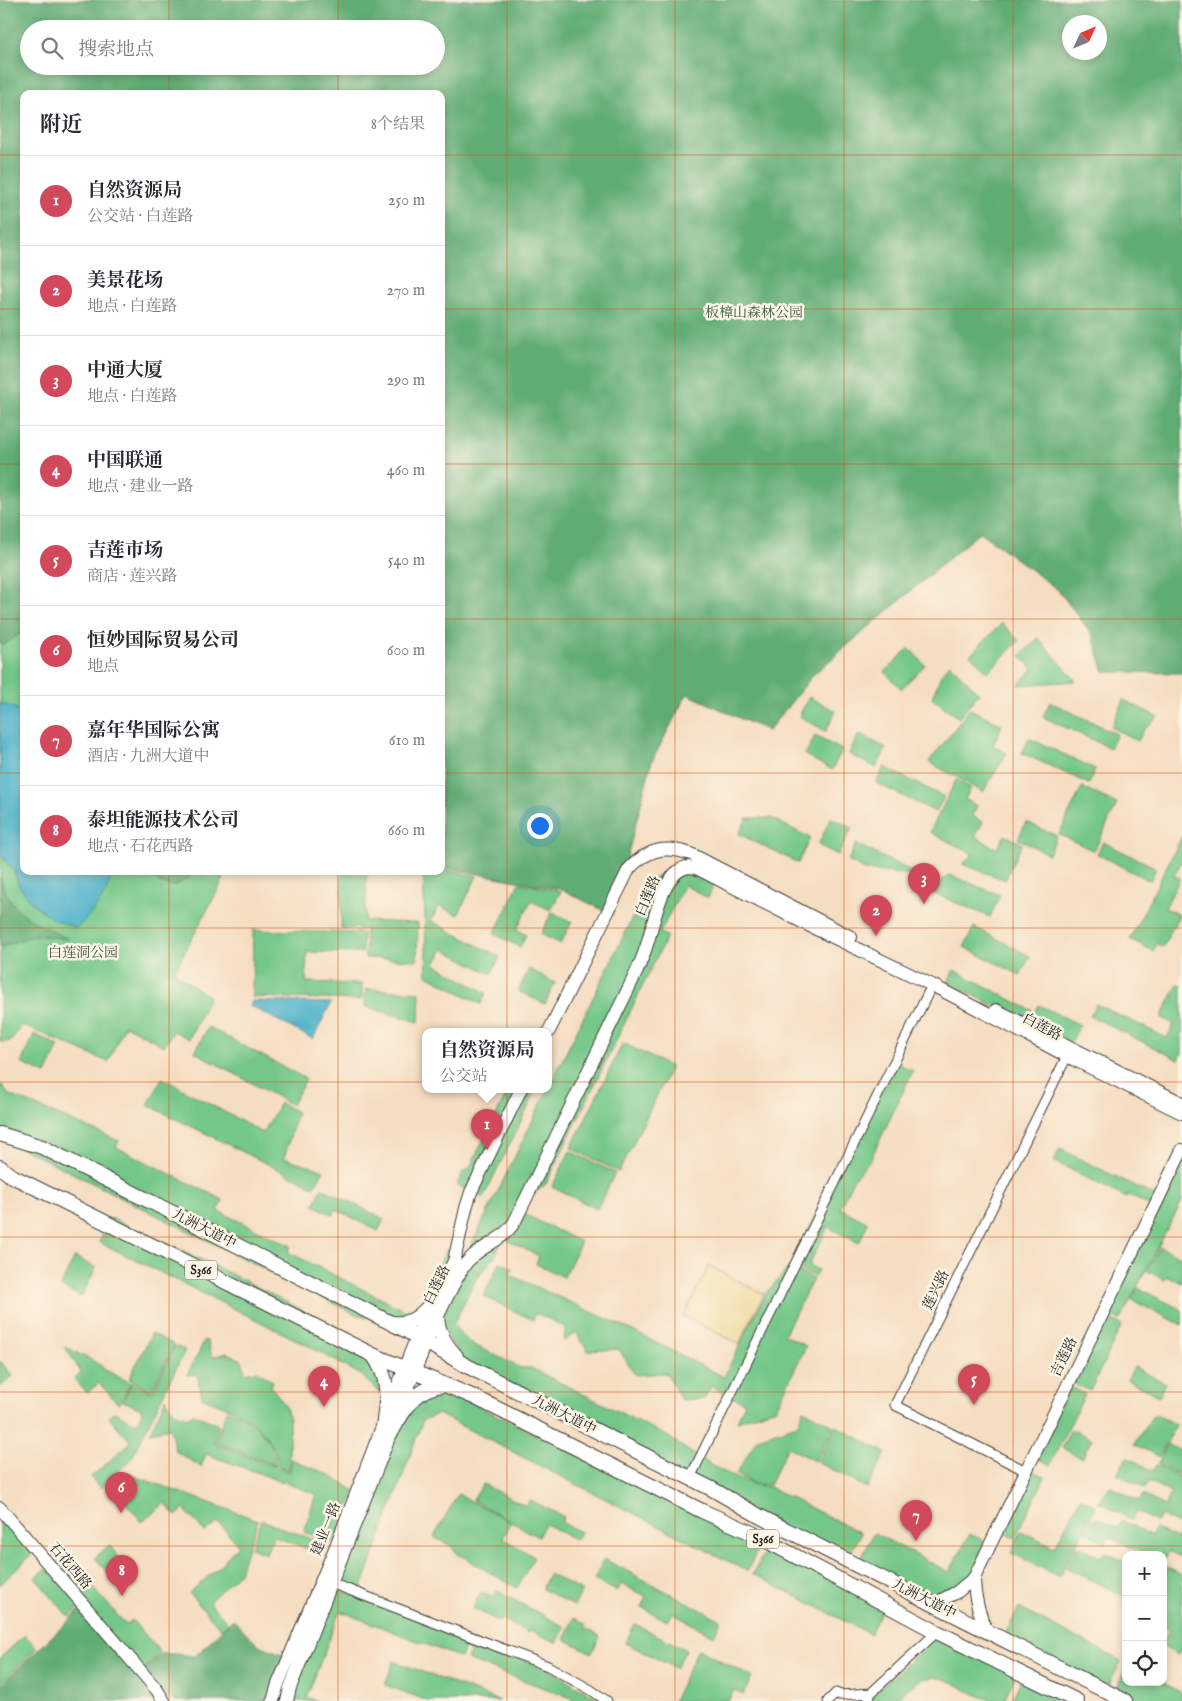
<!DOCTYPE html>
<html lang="zh">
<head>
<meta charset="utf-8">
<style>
	:root { --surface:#fff; --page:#f2f2f3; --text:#2b2b33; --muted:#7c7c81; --line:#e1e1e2; --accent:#d1495b }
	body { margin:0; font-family:"IM FELL English","Noto Serif SC",serif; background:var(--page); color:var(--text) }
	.controls { position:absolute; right:15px; bottom:15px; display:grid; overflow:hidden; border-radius:10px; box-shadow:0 2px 8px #0003 }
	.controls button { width:45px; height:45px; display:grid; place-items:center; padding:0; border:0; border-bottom:1px solid var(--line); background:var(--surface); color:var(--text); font:25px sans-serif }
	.compass { position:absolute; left:1062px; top:15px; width:45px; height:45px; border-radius:50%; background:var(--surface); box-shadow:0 2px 8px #0003; rotate:46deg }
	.you { position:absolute; left:539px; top:825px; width:18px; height:18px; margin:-12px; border:4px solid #fff; border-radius:50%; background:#1a73e8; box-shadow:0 0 0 8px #1a73e833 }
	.badge { display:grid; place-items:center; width:32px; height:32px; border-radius:50%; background:var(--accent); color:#fff; font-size:16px; font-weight:700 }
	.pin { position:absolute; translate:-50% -41px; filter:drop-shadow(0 1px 2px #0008) }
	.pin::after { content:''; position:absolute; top:26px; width:18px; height:15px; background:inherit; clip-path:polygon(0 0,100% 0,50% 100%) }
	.popup { position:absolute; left:422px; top:1028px; width:130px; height:65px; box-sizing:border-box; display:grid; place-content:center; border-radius:10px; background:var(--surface); filter:drop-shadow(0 1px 4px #0005); font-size:16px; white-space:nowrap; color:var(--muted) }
	.popup b { font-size:19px; color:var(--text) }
	.popup::after { content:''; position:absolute; left:50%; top:100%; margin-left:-10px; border:10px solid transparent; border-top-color:var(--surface) }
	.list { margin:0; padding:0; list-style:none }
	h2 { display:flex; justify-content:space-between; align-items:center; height:65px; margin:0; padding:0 20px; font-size:21px }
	h2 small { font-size:16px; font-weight:400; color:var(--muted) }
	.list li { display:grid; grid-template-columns:32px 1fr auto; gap:15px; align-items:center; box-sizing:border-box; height:90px; padding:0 20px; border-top:1px solid var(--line) }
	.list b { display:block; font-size:19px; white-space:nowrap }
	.list p { margin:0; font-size:16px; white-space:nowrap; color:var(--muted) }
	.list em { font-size:16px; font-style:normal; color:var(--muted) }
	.icon { flex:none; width:28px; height:28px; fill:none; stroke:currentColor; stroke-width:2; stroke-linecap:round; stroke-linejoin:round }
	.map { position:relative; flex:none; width:1182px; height:1701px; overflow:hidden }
	.search { position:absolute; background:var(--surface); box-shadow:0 2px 8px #0003; left:20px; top:20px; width:425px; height:55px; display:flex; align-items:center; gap:12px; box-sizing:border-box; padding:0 18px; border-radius:28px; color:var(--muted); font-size:19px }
	.panel { position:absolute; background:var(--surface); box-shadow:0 2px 8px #0003; left:20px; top:90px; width:425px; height:785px; border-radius:10px }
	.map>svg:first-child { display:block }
	.green { fill:#75c789; stroke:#487252 }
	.forest { fill:#60ac75; stroke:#3e6448; fill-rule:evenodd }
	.sand { fill:#eeda9e; stroke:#857b5d }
	.water { fill:#4cb1cb; stroke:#346674 }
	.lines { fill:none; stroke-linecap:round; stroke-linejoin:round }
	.minor-casing { stroke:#3d3935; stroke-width:11 }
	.secondary-casing { stroke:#3d3935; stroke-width:14 }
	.primary-casing { stroke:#3d3935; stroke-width:16 }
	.minor { stroke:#fff; stroke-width:9 }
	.secondary { stroke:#fff; stroke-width:12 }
	.primary { stroke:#fff; stroke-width:14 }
	.grid { fill:none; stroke:#d4530e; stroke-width:1; stroke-opacity:0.55 }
	.labels { text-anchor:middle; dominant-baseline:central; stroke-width:5; stroke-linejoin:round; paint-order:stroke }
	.shield { fill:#fcf5e5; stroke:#5f5d58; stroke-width:1 }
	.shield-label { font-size:12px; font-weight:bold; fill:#1c1c1c }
	.park-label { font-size:14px; fill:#3b5842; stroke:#fcf5e5 }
	.street-label { font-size:14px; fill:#1c1c1c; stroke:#fcf5e5 }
</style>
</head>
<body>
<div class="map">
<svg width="1182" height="1701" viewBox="0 0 1182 1701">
	<rect width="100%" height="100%" fill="#fcf5e5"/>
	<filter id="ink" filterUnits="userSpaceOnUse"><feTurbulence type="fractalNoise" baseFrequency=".02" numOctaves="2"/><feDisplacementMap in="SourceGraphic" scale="10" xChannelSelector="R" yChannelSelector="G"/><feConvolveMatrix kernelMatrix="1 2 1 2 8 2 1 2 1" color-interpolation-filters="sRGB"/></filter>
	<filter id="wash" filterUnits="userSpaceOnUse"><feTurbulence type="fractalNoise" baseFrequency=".0096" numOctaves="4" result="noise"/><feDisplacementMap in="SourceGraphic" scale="20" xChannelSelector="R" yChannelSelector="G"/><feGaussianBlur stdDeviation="1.12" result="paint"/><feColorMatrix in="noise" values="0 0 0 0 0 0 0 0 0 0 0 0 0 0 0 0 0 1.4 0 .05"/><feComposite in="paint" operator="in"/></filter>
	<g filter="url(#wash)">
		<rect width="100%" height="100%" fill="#f5ddc1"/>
		<path class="green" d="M1002 623 1019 641 988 672 970 655Z
			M24 631V871H228L174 972 209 997 189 1039 174 1031 164 1046 125 1025 108 1062 22 1025 11 1041 0 1042V641L4 644Z
			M1038 638 1076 681 1018 685 1033 669 1020 656Z
			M909 648 925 665 901 689 885 672Z
			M950 664 979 693 959 718 932 698 941 675Z
			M809 697 836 711 826 731 799 716Z
			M1124 700 1158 717 1144 730 1138 741 1111 727Z
			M1050 702 1117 734 1110 748 1043 717Z
			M970 709 1002 725 993 746 1007 753 983 792 929 762Z
			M859 734 886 748 876 768 849 754Z
			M815 736 842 750 832 770 805 755Z
			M1029 738 1095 769 1089 784 1022 753Z
			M884 767 944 797 936 812 876 783Z
			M956 780 971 788 965 799 977 806 972 816 983 822 975 836 997 849 1005 835 1022 844 1005 880 962 864 973 854 930 832Z
			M1082 787 1117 804 1094 851 1059 834Z
			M747 818H771L810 838 798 863 739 834Z
			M831 818 852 828 838 855 818 845Z
			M1026 822 1057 836 1049 854 1018 839Z
			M1182 836V860L1174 876 1180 878 1165 908 1179 915 1163 947 1157 944 1153 951 1130 939Z
			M1103 842 1156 868 1150 881 1097 854Z
			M856 844 921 876 865 870 848 861Z
			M671 865 695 869 716 880 708 898 684 885 660 933 667 936 546 1184 520 1204 494 1257 481 1274 462 1264 650 882Z
			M441 869 477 876 458 915 439 906 431 921 500 957 491 974 443 949 435 964 486 993 481 1004 427 975 423 871H441Z
			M342 873 367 874 365 921 418 923 417 960 365 958 366 929 341 928Z
			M949 875 1000 895 990 917 928 891Z
			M519 883 561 891 551 910 531 901 517 929 526 935 520 947 494 934Z
			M552 912 572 922 560 944 541 934Z
			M974 927 1030 956 1020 975 964 947Z
			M253 930 363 933 362 953 307 952 306 982 362 984V1000L252 997Z
			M529 969 555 983 545 1004 518 991Z
			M954 970 1035 1012 1039 1005 1080 1025 1070 1044 948 982Z
			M1178 984 1182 986V1053L1179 1060 1090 1016 1096 1004 1167 1038 1174 1024 1161 1017Z
			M366 989 420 992 419 1022 365 1006Z
			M208 1027 306 1079 292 1105 195 1052Z
			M34 1034 59 1046 46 1074 21 1063Z
			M623 1043 671 1067 619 1172 571 1148Z
			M893 1061 913 1071 870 1160 854 1178 840 1208 868 1223 859 1243 828 1227 809 1265 818 1270 814 1277 792 1264Z
			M162 1078 263 1133 280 1103 297 1112 284 1158 324 1170 314 1187 148 1105Z
			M0 1085 3 1086 8 1094 119 1141 116 1147 223 1200 218 1211 291 1246 288 1252 406 1311 421 1303 447 1249 456 1254 423 1313 378 1320 355 1314 0 1137Z
			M509 1089H537L483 1198 457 1185 463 1172 469 1169Z
			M1060 1149 1157 1197 1152 1207 1128 1195 1126 1198 1054 1161Z
			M570 1151 615 1173 597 1209 552 1187Z
			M1182 1154V1201L1120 1320 1106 1313Z
			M322 1188 384 1219 378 1231 336 1209 333 1215 314 1205Z
			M522 1213 581 1242 564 1277 536 1264 539 1256 508 1241Z
			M111 1218 205 1261 354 1336 377 1363 380 1394 361 1375 307 1345 99 1242Z
			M1160 1247 1182 1258V1283L1167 1276 1165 1280 1147 1271Z
			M75 1257 96 1268 81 1297 60 1286Z
			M500 1262 513 1268 510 1275 625 1327 724 1377 766 1293 790 1266 813 1279 784 1335 806 1346 776 1408 737 1421 745 1403 711 1386 704 1399 681 1400 666 1373 635 1375 619 1349 588 1351 576 1332 564 1341 565 1327 536 1313 533 1320 483 1296Z
			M461 1265 480 1275 474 1283 453 1325 470 1343 521 1368H531L669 1437C692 1455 740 1485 769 1487L861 1533 847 1560 460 1359 439 1319Z
			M1138 1288 1182 1310V1325L1132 1300Z
			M1104 1316 1122 1325 1090 1391 1071 1381Z
			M152 1333 174 1345 151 1391 129 1379Z
			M205 1340 208 1342 212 1357 227 1353 242 1360 245 1373 257 1371 273 1381 271 1386 285 1405 289 1418V1470L278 1466C278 1457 274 1448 269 1441 253 1414 229 1409 202 1397L197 1374 187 1375Z
			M64 1346 101 1365 103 1369 131 1383 119 1405 99 1383 87 1393 74 1379 81 1372Z
			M175 1346 185 1350 131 1460 100 1488 91 1477 131 1442 109 1417 114 1412 137 1423 143 1410 123 1401 132 1383 152 1393Z
			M0 1361 13 1376 0 1387Z
			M1134 1367 1165 1383 1159 1396 1127 1380Z
			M1069 1386 1085 1394 1050 1465 1034 1457Z
			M440 1388 761 1543 747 1571 438 1414 423 1420 360 1593 335 1583 407 1411Z
			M166 1398C170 1410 175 1414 187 1417L194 1414 219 1425 213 1443 290 1472 291 1459 327 1474 355 1491 334 1543 304 1532 316 1494 206 1454 201 1467 175 1451 170 1428 150 1432Z
			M227 1410C253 1419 272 1436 276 1465L215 1442Z
			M804 1410 834 1426 815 1461 788 1447 769 1485 754 1484 736 1474 758 1438 797 1425Z
			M1157 1415 1176 1425 1159 1457 1134 1444 1152 1417Z
			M836 1426 886 1453 867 1488 817 1462Z
			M1071 1429 1092 1439 1082 1458 1062 1448Z
			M1167 1444 1182 1452V1465L1178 1474 1158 1464Z
			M1127 1457 1153 1471 1156 1465 1182 1478V1526L1161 1515 1156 1522 1136 1511 1132 1520 1099 1502 1110 1486 1139 1501 1143 1495 1165 1506 1171 1493 1149 1481 1145 1488 1117 1474Z
			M1031 1470 1045 1477 1015 1538 1000 1531Z
			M123 1472 258 1520 239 1573 209 1602 228 1623 221 1629 189 1593 218 1568 238 1545 218 1522 205 1532 184 1509 176 1516 165 1503 142 1522 109 1483Z
			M483 1484 526 1506 530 1500 564 1517 561 1522 580 1532 576 1540 545 1524 538 1537 473 1500Z
			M458 1494 511 1522 503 1538 534 1557 517 1588 458 1554 451 1546 434 1537Z
			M1080 1498 1096 1506 1060 1577 1011 1553 1021 1531 1055 1547Z
			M0 1508 36 1550 0 1585Z
			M1094 1517 1118 1528 1122 1520 1151 1536 1155 1528 1177 1539 1182 1529V1558L1169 1551 1164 1561 1163 1555H1153L1144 1550 1142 1553 1110 1537 1106 1543 1085 1532Z
			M261 1520 312 1539 308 1549 273 1536 266 1554 251 1548Z
			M874 1533 949 1572 970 1534 988 1543 972 1576 932 1601 859 1563Z
			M109 1545 124 1563 110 1575 95 1558Z
			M1078 1546 1101 1558 1105 1552 1126 1563V1597L1067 1568Z
			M767 1547 883 1607 870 1634 753 1574Z
			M65 1552 72 1563 126 1625 132 1620 161 1653 142 1670 51 1565Z
			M604 1559 721 1620 714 1636 672 1613 667 1621 641 1607 646 1596 621 1584 617 1591 594 1580Z
			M1163 1566 1182 1575V1651H1180L1178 1655 1163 1647V1642L1169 1630 1163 1626Z
			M47 1568 81 1606 69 1617 35 1578Z
			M549 1574 582 1591 574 1606 542 1589Z
			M334 1588 468 1638 461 1658 340 1611 307 1697 316 1701H289Z
			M497 1591 565 1627 557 1643 530 1630 528 1633 502 1619 500 1622 473 1608 481 1592 494 1598Z
			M1019 1608 1121 1661 1107 1689 1004 1636Z
			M574 1618 586 1625 585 1628 600 1636 592 1653 564 1639Z
			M635 1624 686 1650 676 1668 625 1643Z
			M25 1635 37 1648 0 1684V1658Z
			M938 1636 1016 1674 1004 1701C958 1701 941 1648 896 1701H870L873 1694Z
			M474 1642 547 1668 602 1701H573L569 1697 467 1660Z
			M698 1649 752 1677 743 1695 734 1690 728 1701H673Z
			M394 1661 500 1701H428L385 1685Z
			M1126 1668V1682H1162L1182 1693V1701H1132L1114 1692Z
			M1022 1678 1069 1701H1011Z"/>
		<path class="forest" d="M0 0H1182V673L1104 672 1092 634 1058 590 980 532 814 674 768 731 687 694 652 761 612 915 561 889 441 867V94H24V631L3 645 0 641ZM1070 22H1100V52H1070ZM29 29H436V66H29Z
			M146 871H196L189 878 173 886 160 883Z
			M0 877C11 916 36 922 68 939L35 935 0 947Z
			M84 1606 141 1672 164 1653 195 1656 233 1619 257 1644 289 1657 276 1692 264 1701H174L157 1690 164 1701H0V1686Z"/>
		<path class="sand" d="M709 1266 764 1294 739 1344 684 1316Z"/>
		<path class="water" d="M0 703 15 708 24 714V871H111C110 893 92 914 76 928L53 919 33 904 19 886 14 871 0 855Z
			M252 1001 331 1003 313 1039 250 1006Z"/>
	</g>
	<g filter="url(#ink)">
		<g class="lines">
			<g class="minor-casing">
				<path id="minor" d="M1026 1471 895 1405 1067 1056
					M690 1478 932 985
					M331 1583 548 1666 591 1690 607 1701
					M828 1701 836 1693 840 1695 871 1693
					M868 1701 871 1693 937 1632"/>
			</g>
			<g class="secondary-casing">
				<path id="secondary" d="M996 1010 1182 1103
					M548 1033 629 869C648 848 667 845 693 855L851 937
					M0 1508 157 1690 164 1701
					M974 1578C974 1598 979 1613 987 1631
					M934 1604 957 1592 974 1578 1182 1150
					M273 1701 278 1684 336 1546 417 1336 454 1261 466 1208 471 1192 521 1089
					M287 1701 290 1688C323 1604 357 1520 390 1435 412 1379 432 1321 462 1269 474 1247 503 1243 515 1221L637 971C641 961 645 952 648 941 654 922 666 855 698 869L810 926 932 985 1067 1056 1182 1113"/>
			</g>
			<g class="primary-casing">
				<path id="primary" d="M0 1134 42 1147 405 1330 465 1365 712 1489 761 1517 1125 1701
					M0 1167 10 1175 373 1355 474 1397 702 1511 752 1533 937 1632 1077 1701
					M437 1319C439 1334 445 1345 456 1356
					M393 1323C412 1325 420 1316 432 1303
					M373 1355C391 1380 387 1399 383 1427
					M391 1433C403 1411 416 1386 445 1385"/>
			</g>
			<use href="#minor" class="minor"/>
			<use href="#secondary" class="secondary"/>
			<use href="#primary" class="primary"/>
		</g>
	</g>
	<path class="grid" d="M169 0V29M338 0V29M507 0V1701M675 0V1701M844 0V1701M1013 0V1701M169 66V94M338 66V94M0 155H24M441 155H1182M0 309H24M441 309H1182M0 464H24M441 464H1182M0 619H24M441 619H1182M0 773H24M441 773H1182M169 871V1701M338 871V1701M0 928H1182M0 1082H1182M0 1237H1182M0 1392H1182M0 1546H1182"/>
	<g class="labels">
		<g class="shield">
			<rect x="185" y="1260.5" width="32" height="19" rx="4"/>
			<rect x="747" y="1529.5" width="32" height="19" rx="4"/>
		</g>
		<g class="shield-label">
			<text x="201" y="1270">S366</text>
			<text x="763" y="1539">S366</text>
		</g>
		<g class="park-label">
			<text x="754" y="313">板樟山森林公园</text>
			<text x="83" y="953">白莲洞公园</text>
		</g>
		<g class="street-label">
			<text transform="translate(648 896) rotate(-67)">白莲路</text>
			<text transform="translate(1042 1027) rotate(28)">白莲路</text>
			<text transform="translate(204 1229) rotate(27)">九洲大道中</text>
			<text transform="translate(437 1285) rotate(-64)">白莲路</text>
			<text transform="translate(936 1290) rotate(-64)">莲兴路</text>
			<text transform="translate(1064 1357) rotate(-64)">吉莲路</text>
			<text transform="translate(564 1415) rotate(27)">九洲大道中</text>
			<text transform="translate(326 1529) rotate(-68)">建业一路</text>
			<text transform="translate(70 1566) rotate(49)">石花西路</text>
			<text transform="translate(924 1599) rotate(27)">九洲大道中</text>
		</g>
	</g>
</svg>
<div class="controls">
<button>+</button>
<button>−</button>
<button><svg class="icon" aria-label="locate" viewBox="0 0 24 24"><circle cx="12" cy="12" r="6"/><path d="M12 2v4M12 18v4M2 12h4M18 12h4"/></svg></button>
</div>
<svg class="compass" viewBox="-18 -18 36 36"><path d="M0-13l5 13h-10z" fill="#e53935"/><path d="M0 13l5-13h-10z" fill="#7c7c81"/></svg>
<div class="you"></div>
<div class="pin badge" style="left:487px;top:1150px">1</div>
<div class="popup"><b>自然资源局</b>公交站</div>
<div class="pin badge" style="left:876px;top:936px">2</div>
<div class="pin badge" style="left:924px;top:904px">3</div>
<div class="pin badge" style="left:324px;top:1407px">4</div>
<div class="pin badge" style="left:974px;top:1405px">5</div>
<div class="pin badge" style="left:121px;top:1513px">6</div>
<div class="pin badge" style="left:916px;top:1541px">7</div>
<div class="pin badge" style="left:122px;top:1596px">8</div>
<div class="search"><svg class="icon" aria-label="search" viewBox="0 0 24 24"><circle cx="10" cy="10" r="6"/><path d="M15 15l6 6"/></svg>搜索地点</div>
<section class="panel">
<h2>附近<small>8个结果</small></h2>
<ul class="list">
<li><span class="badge">1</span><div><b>自然资源局</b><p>公交站 · 白莲路</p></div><em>250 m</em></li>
<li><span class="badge">2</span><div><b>美景花场</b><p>地点 · 白莲路</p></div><em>270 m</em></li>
<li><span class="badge">3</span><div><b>中通大厦</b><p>地点 · 白莲路</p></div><em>290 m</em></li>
<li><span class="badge">4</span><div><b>中国联通</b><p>地点 · 建业一路</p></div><em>460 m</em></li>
<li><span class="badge">5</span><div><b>吉莲市场</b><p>商店 · 莲兴路</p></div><em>540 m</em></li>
<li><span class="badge">6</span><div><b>恒妙国际贸易公司</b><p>地点</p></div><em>600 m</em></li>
<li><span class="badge">7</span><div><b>嘉年华国际公寓</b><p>酒店 · 九洲大道中</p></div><em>610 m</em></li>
<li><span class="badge">8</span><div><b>泰坦能源技术公司</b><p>地点 · 石花西路</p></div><em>660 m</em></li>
</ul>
</section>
</div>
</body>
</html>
